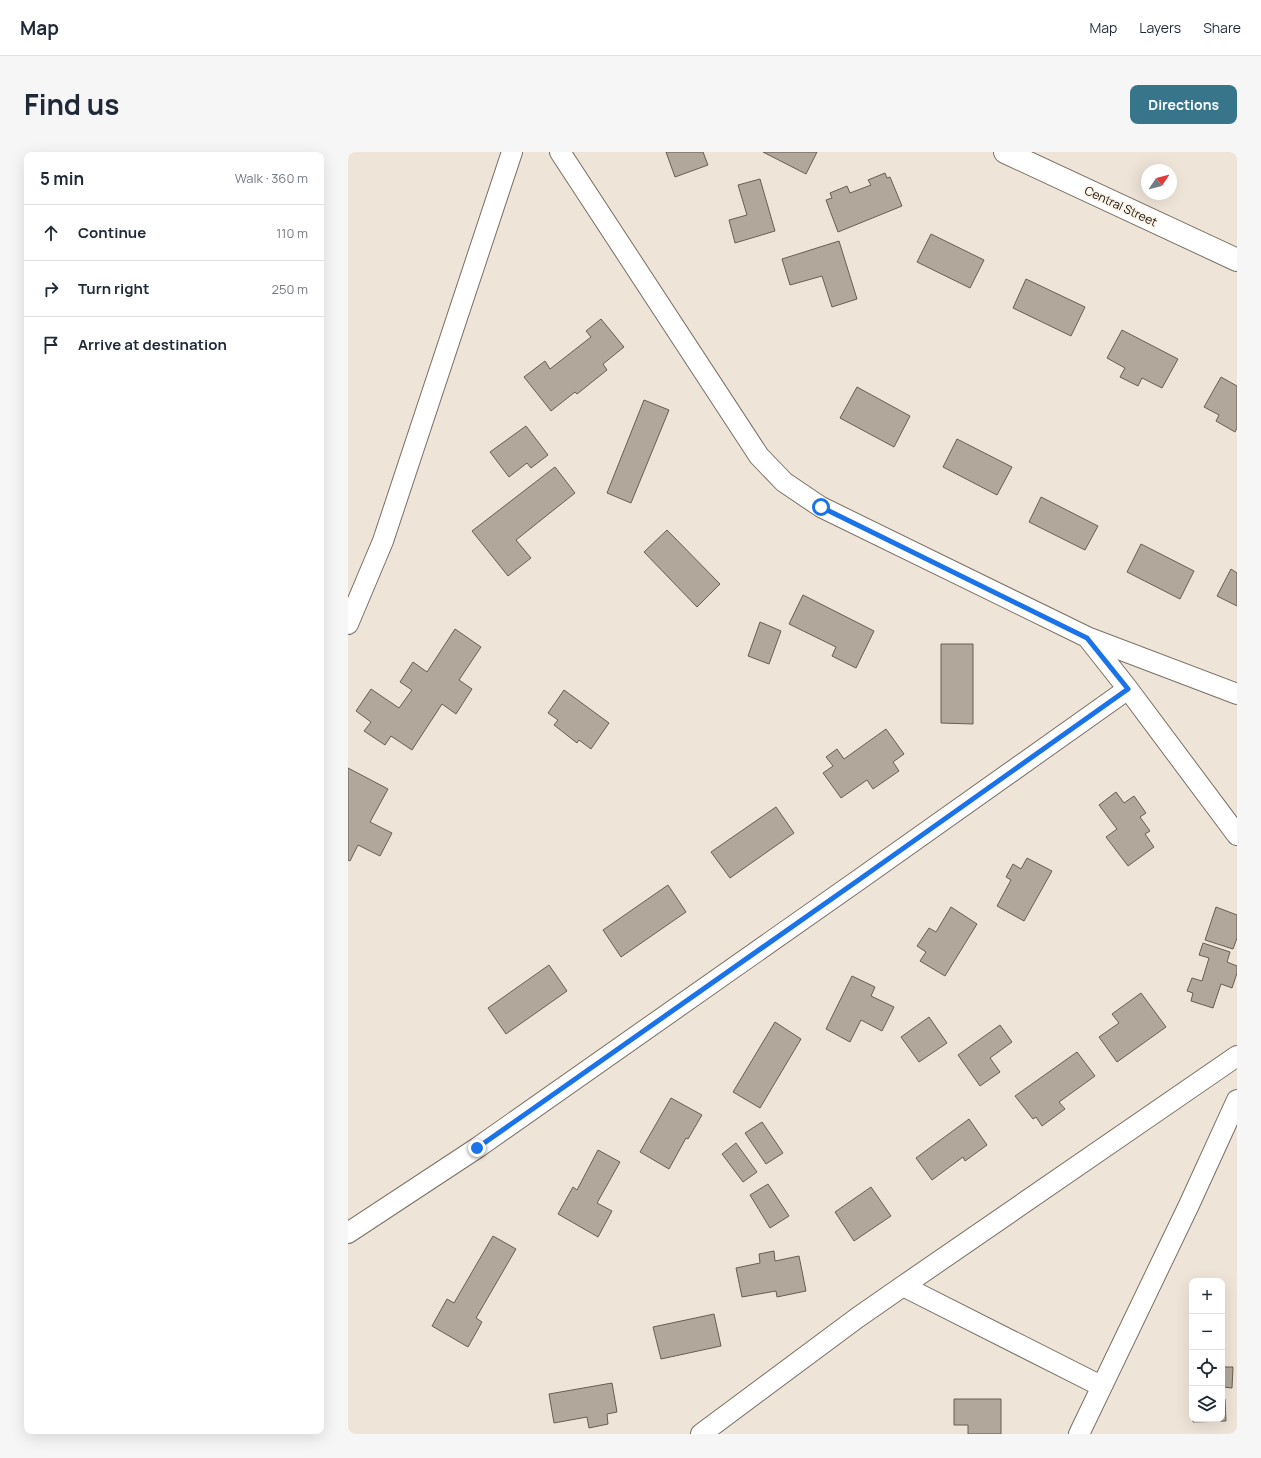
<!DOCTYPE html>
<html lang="en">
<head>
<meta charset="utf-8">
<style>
	:root { --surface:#fff; --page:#f6f6f7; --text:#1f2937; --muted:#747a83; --line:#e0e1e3; --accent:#37758b }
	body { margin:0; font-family:Manrope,sans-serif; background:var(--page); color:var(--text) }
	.controls { position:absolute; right:12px; bottom:12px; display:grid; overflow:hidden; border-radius:8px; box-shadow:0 4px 16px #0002 }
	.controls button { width:36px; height:36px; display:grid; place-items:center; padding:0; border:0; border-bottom:1px solid var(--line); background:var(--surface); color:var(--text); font:20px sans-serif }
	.compass { position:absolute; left:793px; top:12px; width:36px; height:36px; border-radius:50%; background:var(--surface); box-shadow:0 4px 16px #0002; rotate:55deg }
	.stop { position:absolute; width:12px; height:12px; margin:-9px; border:3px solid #1a73e8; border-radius:50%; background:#fff }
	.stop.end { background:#1a73e8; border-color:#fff; box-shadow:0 1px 4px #0008 }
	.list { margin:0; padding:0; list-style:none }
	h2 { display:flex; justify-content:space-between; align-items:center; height:52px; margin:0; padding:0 16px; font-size:17px }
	h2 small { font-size:13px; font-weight:400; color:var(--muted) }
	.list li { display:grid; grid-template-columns:26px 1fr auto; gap:12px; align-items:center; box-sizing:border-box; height:56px; padding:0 16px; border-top:1px solid var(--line) }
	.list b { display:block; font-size:15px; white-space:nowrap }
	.list em { font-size:13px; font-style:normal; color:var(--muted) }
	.icon { flex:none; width:22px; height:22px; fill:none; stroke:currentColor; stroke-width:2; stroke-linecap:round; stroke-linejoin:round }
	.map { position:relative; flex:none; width:889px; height:1282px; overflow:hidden; border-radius:8px }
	header { display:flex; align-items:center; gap:24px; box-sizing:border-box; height:56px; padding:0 20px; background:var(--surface); border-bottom:1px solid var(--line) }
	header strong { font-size:19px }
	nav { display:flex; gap:22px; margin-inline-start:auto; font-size:14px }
	.intro { display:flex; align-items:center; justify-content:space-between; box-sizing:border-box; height:96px; padding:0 24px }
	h1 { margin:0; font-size:28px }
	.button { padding:10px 18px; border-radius:8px; background:var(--accent); color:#fff; font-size:14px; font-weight:700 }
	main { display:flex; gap:24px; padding:0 24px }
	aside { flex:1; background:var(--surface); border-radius:8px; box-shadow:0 4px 16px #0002 }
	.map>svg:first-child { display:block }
	.building { fill:#b1a79b; stroke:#675e53 }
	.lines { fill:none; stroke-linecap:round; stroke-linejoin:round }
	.street-casing { stroke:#796f64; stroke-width:22 }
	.secondary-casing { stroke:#796f64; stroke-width:24 }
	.street { stroke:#fff; stroke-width:20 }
	.secondary { stroke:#fff; stroke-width:22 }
	.route { stroke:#1a73e8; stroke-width:5 }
	.labels { text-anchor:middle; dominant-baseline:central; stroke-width:3; stroke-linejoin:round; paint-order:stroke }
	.street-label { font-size:12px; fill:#15110d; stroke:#fcf2e5 }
</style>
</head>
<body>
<header>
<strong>Map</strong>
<nav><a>Map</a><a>Layers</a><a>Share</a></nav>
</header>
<div class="intro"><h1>Find us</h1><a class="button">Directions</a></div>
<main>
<aside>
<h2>5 min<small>Walk · 360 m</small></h2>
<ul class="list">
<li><svg class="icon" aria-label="ahead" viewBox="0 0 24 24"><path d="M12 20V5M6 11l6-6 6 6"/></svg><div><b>Continue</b></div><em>110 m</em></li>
<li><svg class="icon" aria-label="right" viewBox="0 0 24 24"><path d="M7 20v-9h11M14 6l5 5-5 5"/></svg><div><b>Turn right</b></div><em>250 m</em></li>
<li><svg class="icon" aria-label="arrive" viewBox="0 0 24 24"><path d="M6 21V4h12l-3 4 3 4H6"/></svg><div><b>Arrive at destination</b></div></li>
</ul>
</aside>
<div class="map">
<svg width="889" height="1282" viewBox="0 0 889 1282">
	<rect width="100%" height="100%" fill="#efe4d8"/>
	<path class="building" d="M318 0H355L360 13 327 25Z
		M415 0H469L458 22Z
		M537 21 539 26 542 25 554 54 490 80 478 48 484 46 482 41 499 34 502 41 523 33 520 28Z
		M412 27 427 79 387 91 381 68 399 63 390 33Z
		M583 82 636 108 622 136 569 110Z
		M491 89 509 147 484 155 474 124 442 133 434 107Z
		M678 127 737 155 723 184 665 156Z
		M253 167 276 195 255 212 259 218 229 242 227 240 203 259 176 225 197 209 202 217 243 185 238 179Z
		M774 178 830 207 814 236 794 226 790 234 772 225 777 216 759 206Z
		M873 225 889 234V276L887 280 868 269 871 263 856 255Z
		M509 235 562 264 546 295 492 266Z
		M296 248 321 258 283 351 259 341Z
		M178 274 200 303 183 316 179 311 161 325 142 300Z
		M609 287 664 315 649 343 595 315Z
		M207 315 227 341 168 388 183 406 160 424 124 379Z
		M693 345 750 374 737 398 681 370Z
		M319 378 372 432 349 455 296 400Z
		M793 392 846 419 832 447 779 420Z
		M883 417 889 421V454L869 444Z
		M455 443 526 479 508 516 484 504 488 495 441 472Z
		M412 470 433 479 421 512 400 504Z
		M107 477 133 495 111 528 124 537 108 562 94 552 64 598 43 584 37 593 16 579 23 570 8 559 23 537 51 556 64 538 52 530 65 510 79 520Z
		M593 492H625V572L593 571Z
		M216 538 261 571 243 597 231 588 229 591 206 573 210 568 200 561Z
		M538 577 556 602 545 610 551 619 525 637 519 628 493 646 475 621 485 614 478 605 489 597 496 607Z
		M0 616 40 637 22 670 44 681 32 704 10 693 2 709 0 708Z
		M768 640 776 651 786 644 798 661 792 665 802 679 797 682 806 695 780 714 758 685 769 677 751 653Z
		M428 655 446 681 382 726 363 700Z
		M679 706 704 719 676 769 649 754 663 728 658 725 665 712 673 717Z
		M320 733 338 760 273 805 255 778Z
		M603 755 629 772 597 824 572 809 578 800 569 794 581 776 588 780Z
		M868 755 889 763V786L885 797 857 788Z
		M855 791 882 800 879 810 889 814V821L884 836 873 832 865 856 843 849 845 841 839 839 844 826 854 829 861 806 851 803Z
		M201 813 219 839 158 882 140 856Z
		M504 824 527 835 523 844 546 855 534 879 513 868 502 890 478 877Z
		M793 841 818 875 769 910 751 885 771 871 764 862Z
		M581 865 599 891 571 910 553 885Z
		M427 870 453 887 412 956 385 940Z
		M652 873 664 890 642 906 652 920 632 934 610 903Z
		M729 900 747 924 711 950 717 957 694 974 688 965 685 967 667 944Z
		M323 946 354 963 340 987 338 986 321 1017 292 1000Z
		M621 967 639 993 617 1009 615 1005 584 1028 568 1006Z
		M414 970 435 1001 418 1012 397 981Z
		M388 991 409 1020 395 1030 374 1002Z
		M250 998 272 1010 249 1051 264 1059 250 1085 210 1062 225 1035 229 1038Z
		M420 1032 441 1064 422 1076 402 1043Z
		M523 1035 543 1064 506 1089 487 1060Z
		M145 1084 168 1097 128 1166 134 1170 120 1195 84 1174 99 1147 106 1151Z
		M426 1099 427 1109 451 1104 458 1139 429 1145 428 1139 394 1145 388 1116 412 1111 411 1102Z
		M366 1162 373 1194 313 1207 305 1175Z
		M874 1215H885L884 1236 875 1235 874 1241Z
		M264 1231 269 1260 259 1262 260 1272 241 1276 239 1265 206 1271 201 1242Z
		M606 1247H653V1282H620V1273H606Z
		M874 1247H877L878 1269 845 1270V1267H874Z"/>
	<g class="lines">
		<g class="street-casing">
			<path id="street" d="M212 0 411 304 436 330 473 355 739 485 780 537 889 683
				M0 472 35 389 164 0
				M739 485 889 542
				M0 1081 129 996 512 727 780 537
				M555 1134 889 904
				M353 1282 509 1166 555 1134 753 1234
				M731 1282 841 1053 889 948"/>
		</g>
		<g class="secondary-casing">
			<path id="secondary" d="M657 0 889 108"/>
		</g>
		<use href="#street" class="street"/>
		<use href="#secondary" class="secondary"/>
	</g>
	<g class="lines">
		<path class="route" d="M129 996 512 727 780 537 739 486 473 355"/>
	</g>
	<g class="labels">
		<g class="street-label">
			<text transform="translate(773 54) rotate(25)">Central Street</text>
		</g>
	</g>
</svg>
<div class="controls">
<button>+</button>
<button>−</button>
<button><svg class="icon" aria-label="locate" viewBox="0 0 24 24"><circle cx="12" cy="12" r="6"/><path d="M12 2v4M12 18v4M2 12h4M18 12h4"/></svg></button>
<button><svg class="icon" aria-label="layers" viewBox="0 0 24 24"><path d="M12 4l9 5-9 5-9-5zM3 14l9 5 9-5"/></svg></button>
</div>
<svg class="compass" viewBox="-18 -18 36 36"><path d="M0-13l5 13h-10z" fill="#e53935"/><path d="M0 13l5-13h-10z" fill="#747a83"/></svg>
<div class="stop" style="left:473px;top:355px"></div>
<div class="stop end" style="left:129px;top:996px"></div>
</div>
</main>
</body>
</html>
